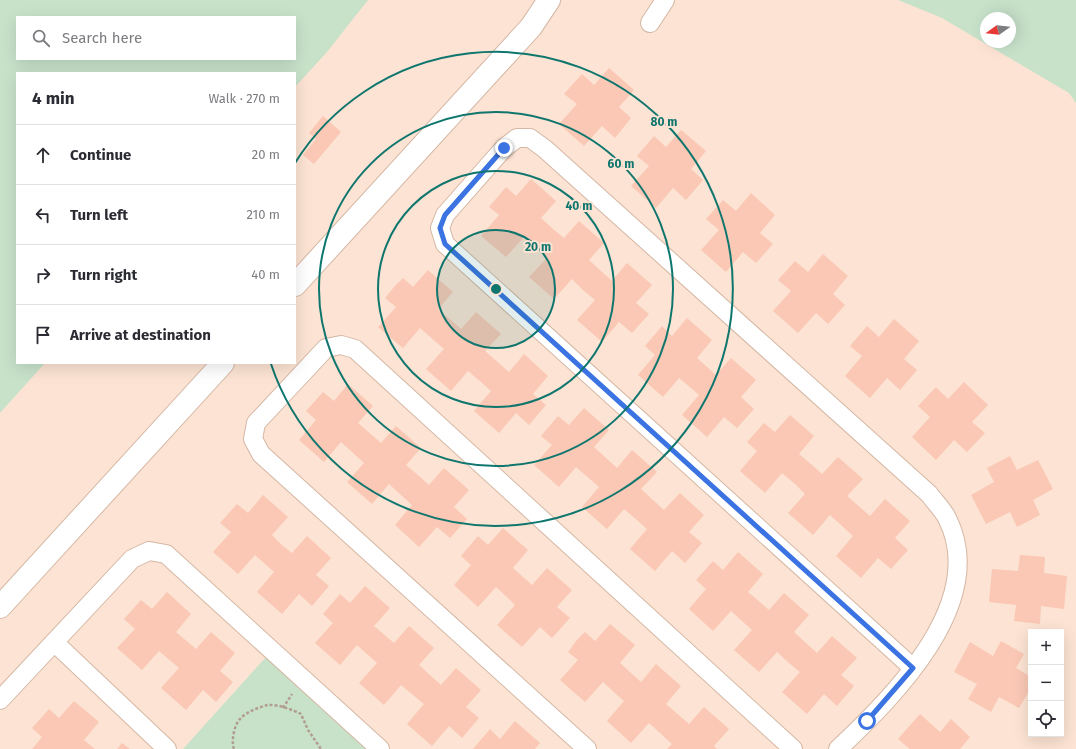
<!DOCTYPE html>
<html lang="en">
<head>
<meta charset="utf-8">
<style>
	:root { --surface:#fff; --page:#f2f2f3; --text:#2b2b33; --muted:#7c7c81; --line:#e1e1e2 }
	body { margin:0; font-family:"Fira Sans",sans-serif; background:var(--page); color:var(--text) }
	.controls { position:absolute; right:12px; bottom:12px; display:grid; overflow:hidden; border-radius:0px; box-shadow:0 4px 16px #0002 }
	.controls button { width:36px; height:36px; display:grid; place-items:center; padding:0; border:0; border-bottom:1px solid var(--line); background:var(--surface); color:var(--text); font:20px sans-serif }
	.compass { position:absolute; left:980px; top:12px; width:36px; height:36px; border-radius:50%; background:var(--surface); box-shadow:0 4px 16px #0002; rotate:255deg }
	.stop { position:absolute; width:12px; height:12px; margin:-9px; border:3px solid #3b73e2; border-radius:50%; background:#fff }
	.stop.end { background:#3b73e2; border-color:#fff; box-shadow:0 1px 4px #0008 }
	.list { margin:0; padding:0; list-style:none }
	h2 { display:flex; justify-content:space-between; align-items:center; height:52px; margin:0; padding:0 16px; font-size:17px }
	h2 small { font-size:13px; font-weight:400; color:var(--muted) }
	.list li { display:grid; grid-template-columns:26px 1fr auto; gap:12px; align-items:center; box-sizing:border-box; height:60px; padding:0 16px; border-top:1px solid var(--line) }
	.list b { display:block; font-size:15px; white-space:nowrap }
	.list em { font-size:13px; font-style:normal; color:var(--muted) }
	.icon { flex:none; width:22px; height:22px; fill:none; stroke:currentColor; stroke-width:2; stroke-linecap:round; stroke-linejoin:round }
	.map { position:relative; flex:none; width:1076px; height:749px; overflow:hidden }
	.search { position:absolute; background:var(--surface); box-shadow:0 4px 16px #0002; left:16px; top:16px; width:280px; height:44px; display:flex; align-items:center; gap:10px; box-sizing:border-box; padding:0 14px; border-radius:0px; color:var(--muted); font-size:15px }
	.panel { position:absolute; background:var(--surface); box-shadow:0 4px 16px #0002; left:16px; top:72px; width:280px; height:292px; border-radius:0px }
	.map>svg:first-child { display:block }
	.green { fill:#c8e2ca; fill-rule:evenodd }
	.building { fill:#fac8b5 }
	.lines { fill:none; stroke-linecap:round; stroke-linejoin:round }
	.street-casing { stroke:#d4b7a4; stroke-width:20 }
	.secondary-casing { stroke:#d4b7a4; stroke-width:24 }
	.path { stroke:#b29d91; stroke-width:2.5; stroke-dasharray:3 2; stroke-linecap:butt }
	.street { stroke:#fff; stroke-width:18 }
	.secondary { stroke:#fff; stroke-width:22 }
	.route { stroke:#3b73e2; stroke-width:5 }
	.ring { fill:none; stroke:#0f766e; stroke-width:2 }
	.centre { fill:#0f766e; stroke:#fce3d3; stroke-width:2 }
	.ring-label { font-size:12px; text-anchor:middle; font-weight:bold; fill:#0f766e; stroke:#fce3d3; stroke-width:4; stroke-linejoin:round; paint-order:stroke }
</style>
</head>
<body>
<div class="map">
<svg width="1076" height="749" viewBox="0 0 1076 749">
	<rect width="100%" height="100%" fill="#fce3d3"/>
	<path class="green" d="M0 0H368L327 52 295 87V73H17V363H45L0 413ZM17 17H295V59H17Z
		M898 0H1076V103L1069 93 942 18ZM986 18H1010V42H986Z
		M266 657 367 749H183Z"/>
	<path class="building" d="M609 68 634 90 619 107 631 118 615 138 602 126 584 146 559 124 577 104 564 94 582 74 594 85Z
		M323 116 341 132 314 164 303 155 316 139 309 133Z
		M681 130 706 151 691 169 703 180 686 200 673 188 656 208 631 186 649 166 637 156 654 136 666 147Z
		M531 179 556 201 541 218 553 229 564 238 579 221 604 243 589 260 601 271 612 281 627 263 652 285 636 303 649 314 632 333 619 322 602 342 577 320 595 300 584 291 572 279 554 299 529 277 547 258 524 237 506 257 481 236 499 215 489 207 506 187 516 196Z
		M751 193 775 215 760 233 773 244 756 263 743 252 726 272 701 250 719 230 706 219 723 200 736 211Z
		M823 254 848 276 833 294 845 305 828 324 816 313 798 333 773 311 791 291 778 280 795 261 808 272Z
		M428 270 453 292 438 309 461 329 476 312 501 334 485 351 509 372 524 354 548 376 533 394 546 405 529 425 516 413 499 433 474 411 491 391 481 382 468 371 451 391 426 369 444 349 420 328 403 348 378 327 396 307 385 298 394 287 403 278 413 287Z
		M687 318 712 340 697 358 716 375 731 358 756 380 741 397 754 409 737 428 724 417 707 437 682 415 699 395 691 388 679 378 663 397 638 375 655 355 645 346 662 326 672 336Z
		M894 319 919 341 904 359 917 370 900 390 887 378 870 398 845 376 862 356 850 346 867 326 879 337Z
		M964 382 988 405 972 422 985 433 967 452 954 440 936 460 912 437 930 417 918 406 936 387 948 399Z
		M348 384 373 406 358 423 381 443 396 426 421 448 406 465 419 476 429 485 444 468 469 490 454 507 467 519 450 538 437 527 419 547 395 525 412 505 389 484 372 504 347 482 364 463 341 442 324 462 299 440 316 420 306 411 323 392 334 401Z
		M584 408 609 430 594 447 617 468 632 450 657 472 641 489 664 510 680 493 704 515 689 532 702 543 685 563 672 551 655 571 630 549 647 529 637 520 624 509 607 529 582 507 599 487 576 467 559 487 534 465 552 445 541 436 558 416 569 425Z
		M790 415 814 436 799 454 812 465 822 474 838 457 863 479 847 496 870 516 885 499 910 521 895 538 908 550 891 569 878 558 861 578 836 556 853 536 830 515 813 535 788 513 805 494 795 484 782 473 765 493 740 471 757 451 747 442 756 432 764 423 775 432Z
		M1010 456 1017 470 1038 460 1053 489 1033 500 1040 515 1017 527 1010 512 986 524 971 495 994 482 987 468Z
		M263 495 288 517 272 535 283 546 292 553 307 536 331 558 316 575 329 586 312 606 299 594 282 614 257 592 274 572 255 555 238 574 213 552 231 532 220 523 237 504 248 513Z
		M503 528 528 550 513 568 532 585 547 568 572 590 557 607 570 618 552 638 540 627 522 647 497 625 515 605 507 597 496 587 478 607 454 585 471 565 461 556 478 536 488 545Z
		M738 552 763 574 748 592 761 603 769 610 784 593 809 615 794 632 817 653 832 636 857 658 841 675 854 686 837 706 824 694 807 714 782 692 800 672 789 663 777 652 759 672 734 650 752 630 731 611 713 631 689 609 706 589 696 580 705 570 713 561 723 570Z
		M1020 555 1045 557 1044 573 1067 576 1064 609 1041 606 1040 624 1014 621 1016 605 989 602 992 569 1018 571Z
		M365 586 390 608 374 626 394 643 409 626 434 648 419 665 441 685 456 668 481 690 466 707 479 718 462 738 449 726 432 746 407 724 424 704 401 685 384 705 359 683 377 663 357 645 340 665 315 643 333 623 323 614 340 594 350 603Z
		M167 592 191 614 176 632 196 649 211 632 235 653 220 671 233 682 216 702 203 690 186 710 161 688 179 668 159 651 142 670 117 648 135 629 124 619 141 600 152 609Z
		M610 624 635 645 620 663 641 682 656 664 681 686 666 704 689 724 704 707 729 729 714 746 717 749H667L672 744 649 723 631 743 607 721 624 701 616 694 603 682 585 702 560 680 578 660 568 652 576 641 585 632 595 641Z
		M1001 641 1024 654 1016 668 1031 677V688L1019 708 999 697 991 712 968 699 977 684 954 672 970 642 993 656Z
		M74 701 99 722 84 740 95 749H32L42 737 32 728 41 718 49 709 59 718Z
		M920 714 940 732 951 719 970 737 960 749H910L898 739Z
		M515 721 540 743 535 749H473L490 729 500 739Z
		M122 743 130 749H117Z"/>
	<g class="lines">
		<g class="street-casing">
			<path id="street" d="M650 23 665 0
				M54 642 167 749
				M0 700 132 559 149 551 166 554 380 749
				M587 749 261 454 253 439 256 423 326 348 341 345 355 349 793 749
				M838 749C893 697 990 602 947 518 943 510 935 502 929 494L545 149 530 138H517L504 148 445 215 440 228 445 244 913 668"/>
		</g>
		<g class="secondary-casing">
			<path id="secondary" d="M295 285 531 27 549 0
				M0 607 223 363"/>
		</g>
		<path class="path" d="M283 708 292 694
			M234 749C231 742 234 725 240 719 246 712 259 707 268 705 278 704 293 710 301 714L308 730 321 749"/>
		<use href="#street" class="street"/>
		<use href="#secondary" class="secondary"/>
	</g>
	<g class="lines">
		<path class="route" d="M504 148 445 215 440 228 445 244 913 668 867 721"/>
	</g>
	<circle cx="496" cy="289" r="59" fill="#0f766e" fill-opacity=".12"/>
	<g class="ring">
		<circle cx="496" cy="289" r="59"/>
		<circle cx="496" cy="289" r="118"/>
		<circle cx="496" cy="289" r="177"/>
		<path d="M295 163A237 237 0 1 1 271 364"/>
	</g>
	<circle cx="496" cy="289" r="6" class="centre"/>
	<g class="ring-label">
		<text x="664" y="126">80 m</text>
		<text x="621" y="168">60 m</text>
		<text x="579" y="210">40 m</text>
		<text x="538" y="251">20 m</text>
	</g>
</svg>
<div class="controls">
<button>+</button>
<button>−</button>
<button><svg class="icon" aria-label="locate" viewBox="0 0 24 24"><circle cx="12" cy="12" r="6"/><path d="M12 2v4M12 18v4M2 12h4M18 12h4"/></svg></button>
</div>
<svg class="compass" viewBox="-18 -18 36 36"><path d="M0-13l5 13h-10z" fill="#e53935"/><path d="M0 13l5-13h-10z" fill="#7c7c81"/></svg>
<div class="stop" style="left:867px;top:721px"></div>
<div class="stop end" style="left:504px;top:148px"></div>
<div class="search"><svg class="icon" aria-label="search" viewBox="0 0 24 24"><circle cx="10" cy="10" r="6"/><path d="M15 15l6 6"/></svg>Search here</div>
<section class="panel">
<h2>4 min<small>Walk · 270 m</small></h2>
<ul class="list">
<li><svg class="icon" aria-label="ahead" viewBox="0 0 24 24"><path d="M12 20V5M6 11l6-6 6 6"/></svg><div><b>Continue</b></div><em>20 m</em></li>
<li><svg class="icon" aria-label="left" viewBox="0 0 24 24"><path d="M17 20v-9H6M10 6l-5 5 5 5"/></svg><div><b>Turn left</b></div><em>210 m</em></li>
<li><svg class="icon" aria-label="right" viewBox="0 0 24 24"><path d="M7 20v-9h11M14 6l5 5-5 5"/></svg><div><b>Turn right</b></div><em>40 m</em></li>
<li><svg class="icon" aria-label="arrive" viewBox="0 0 24 24"><path d="M6 21V4h12l-3 4 3 4H6"/></svg><div><b>Arrive at destination</b></div></li>
</ul>
</section>
</div>
</body>
</html>
